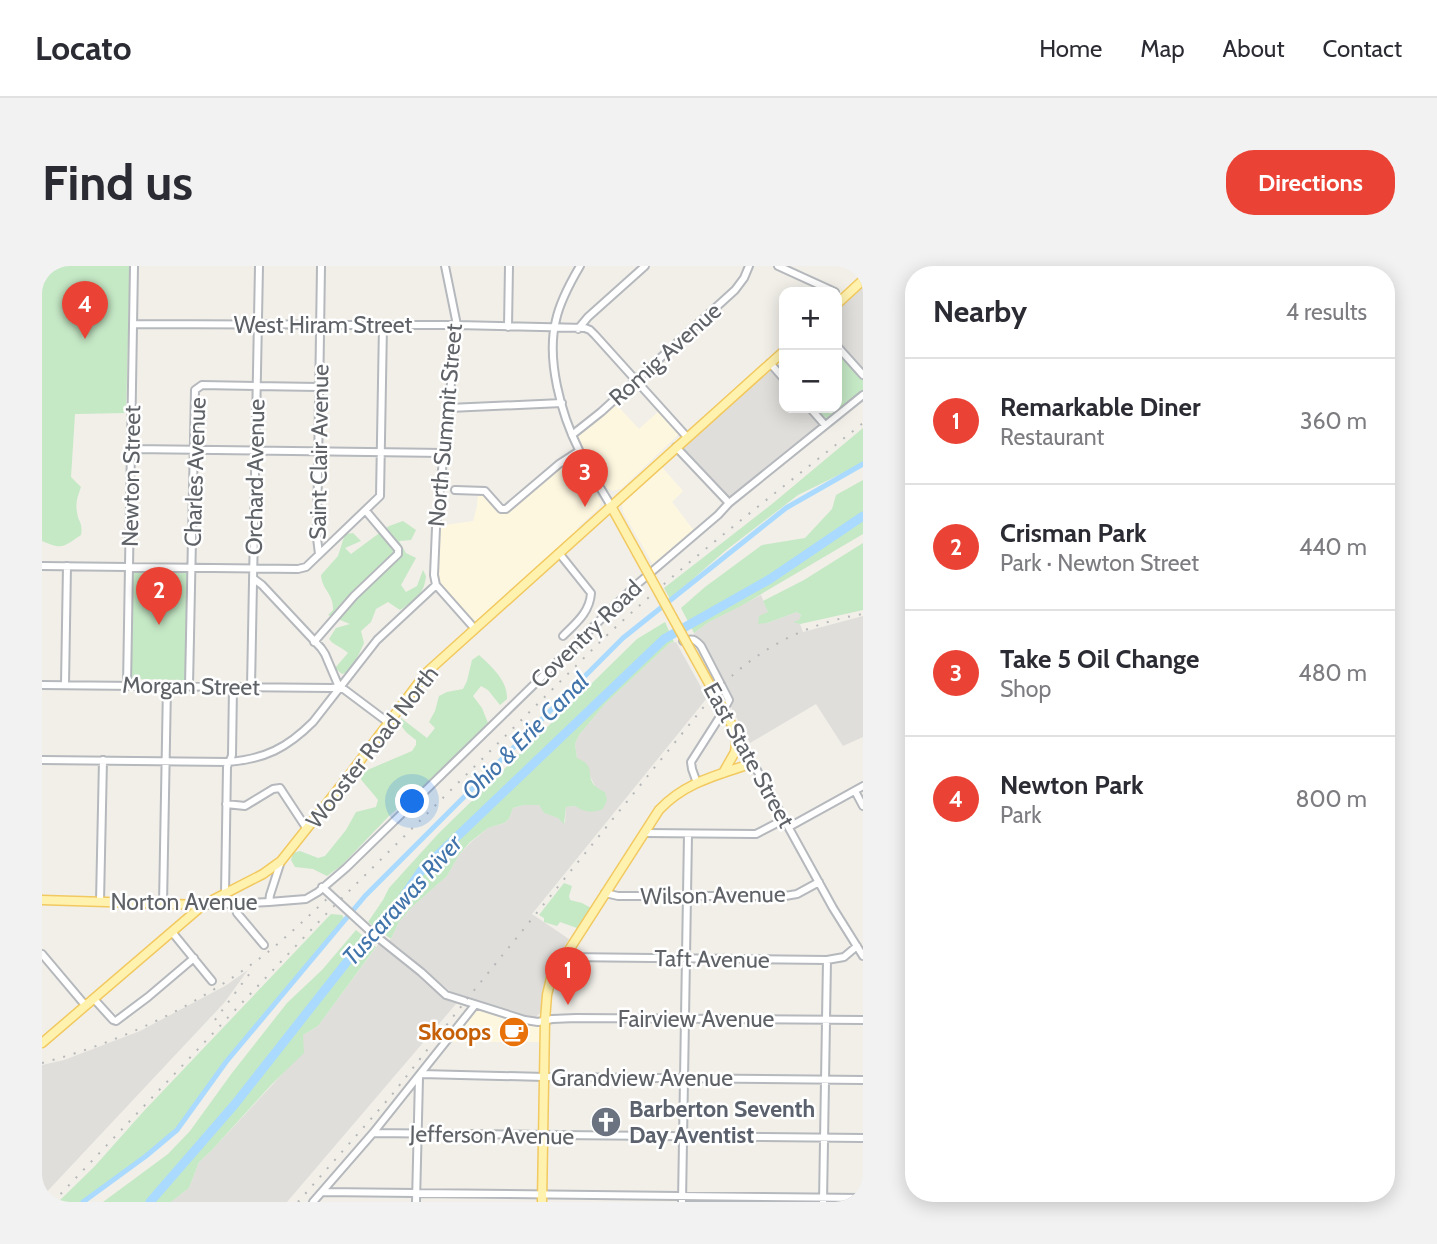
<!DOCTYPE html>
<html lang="en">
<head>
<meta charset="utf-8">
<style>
	:root { --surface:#fff; --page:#f2f2f3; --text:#2b2b33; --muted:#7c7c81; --line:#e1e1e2; --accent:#ea4335 }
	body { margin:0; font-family:Cabin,sans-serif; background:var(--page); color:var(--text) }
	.controls { position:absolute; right:21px; top:21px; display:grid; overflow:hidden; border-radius:14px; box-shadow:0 4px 18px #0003 }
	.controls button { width:63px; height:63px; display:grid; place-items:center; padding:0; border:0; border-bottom:2px solid var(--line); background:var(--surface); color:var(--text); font:35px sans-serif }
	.you { position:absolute; left:371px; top:536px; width:24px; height:24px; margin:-18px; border:5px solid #fff; border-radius:50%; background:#1a73e8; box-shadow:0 0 0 10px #1a73e833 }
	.badge { display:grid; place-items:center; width:46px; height:46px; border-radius:50%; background:var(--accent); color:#fff; font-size:23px; font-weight:700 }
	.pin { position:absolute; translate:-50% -58px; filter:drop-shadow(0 2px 4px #0008) }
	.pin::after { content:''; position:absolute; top:37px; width:24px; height:21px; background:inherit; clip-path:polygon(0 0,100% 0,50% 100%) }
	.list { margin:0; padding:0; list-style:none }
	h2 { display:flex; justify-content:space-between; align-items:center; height:91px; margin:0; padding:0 28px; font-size:30px }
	h2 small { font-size:23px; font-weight:400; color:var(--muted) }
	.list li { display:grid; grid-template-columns:46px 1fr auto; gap:21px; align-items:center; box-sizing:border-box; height:126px; padding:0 28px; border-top:2px solid var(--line) }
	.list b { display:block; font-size:26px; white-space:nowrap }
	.list p { margin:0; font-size:23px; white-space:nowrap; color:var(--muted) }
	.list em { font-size:23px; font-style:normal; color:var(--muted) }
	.map { position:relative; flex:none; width:821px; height:936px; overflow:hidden; border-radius:28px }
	header { display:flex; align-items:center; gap:42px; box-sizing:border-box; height:98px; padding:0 35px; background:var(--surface); border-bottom:2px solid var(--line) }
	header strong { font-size:33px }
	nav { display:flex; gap:38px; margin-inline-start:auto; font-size:24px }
	.intro { display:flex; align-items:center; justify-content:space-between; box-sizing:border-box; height:168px; padding:0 42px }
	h1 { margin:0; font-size:49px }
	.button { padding:18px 32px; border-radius:28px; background:var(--accent); color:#fff; font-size:24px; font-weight:700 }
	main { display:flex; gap:42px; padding:0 42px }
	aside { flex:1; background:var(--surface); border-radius:28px; box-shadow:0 4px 18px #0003 }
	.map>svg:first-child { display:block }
	.commercial { fill:#fef7e0 }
	.industrial { fill:#e0deda }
	.green { fill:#c5e8c5 }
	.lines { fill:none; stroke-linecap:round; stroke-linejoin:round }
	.canal { stroke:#aadaff; stroke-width:5 }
	.river { stroke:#aadaff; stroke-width:9 }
	.minor-casing { stroke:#b5b8bc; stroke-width:10 }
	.major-casing { stroke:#f2c960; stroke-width:11 }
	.minor { stroke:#fff; stroke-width:6 }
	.major { stroke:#fff2af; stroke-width:8 }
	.rail { stroke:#b6b7b8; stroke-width:2; stroke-dasharray:2 9; stroke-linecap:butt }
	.major-bridge-casing { stroke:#f2c960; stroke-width:11; stroke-linecap:butt }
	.major-bridge { stroke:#fff2af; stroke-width:8 }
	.labels { text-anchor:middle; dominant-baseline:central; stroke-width:5; stroke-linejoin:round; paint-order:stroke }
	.street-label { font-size:23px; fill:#5f6368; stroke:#fff }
	.food-label { font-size:23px; font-weight:bold; fill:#c56008; stroke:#fff; text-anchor:end }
	.worship-label { font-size:23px; font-weight:bold; fill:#5b616d; stroke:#fff; text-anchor:start }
	.water-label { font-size:24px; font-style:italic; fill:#4174aa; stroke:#fff }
</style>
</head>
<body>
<header>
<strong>Locato</strong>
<nav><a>Home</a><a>Map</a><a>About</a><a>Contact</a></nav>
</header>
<div class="intro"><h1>Find us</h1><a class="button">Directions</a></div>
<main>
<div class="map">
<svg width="821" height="936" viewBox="0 0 821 936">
	<rect width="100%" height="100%" fill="#f1efe8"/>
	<path class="commercial" d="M572 136 597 163 618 144 637 168 579 223 570 225 565 222 532 169Z
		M534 190 557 232 559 236 557 242 535 262 537 264 434 361 395 316 397 260 431 255 435 240 436 226 442 227 459 244 525 193Z
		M618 199 641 225 630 236 653 266 612 300 581 246 580 240 582 234 601 217Z
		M434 740 502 756 501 776H407Z"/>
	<path class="industrial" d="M821 16V107L795 78V40Z
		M728 98 742 115V142H766L780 157 688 235 637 180Z
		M719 329 726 346 725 357 755 346 759 349 757 355 753 356 758 358 761 366 821 350V471L801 480 774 438 708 477 651 369 652 367 667 356Z
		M634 376 665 432 490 648 527 673 508 704 503 721 501 744 494 751H491L457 742 408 725 355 680 346 675 349 673 357 656 369 642 405 610 417 589 429 576 446 562 462 557 467 553 471 542 482 539H497L503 547 516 552 523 557 524 541 533 540 553 520 548 510 535 492 533 478 537 469 563 438 628 377Z
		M338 676 403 732 418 736 414 738 245 936H129L147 922 157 896 169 885 245 803 261 769 276 760Z
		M206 704 182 737 0 931V799L22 794 98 765 183 720Z"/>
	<path class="green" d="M0 0H88L84 147 33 148 29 211 39 221C36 229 33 237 35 246 36 257 41 255 39 269 21 281 21 284 0 275Z
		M795 82 821 112V125L788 152H784L772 142H795Z
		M821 162V197L756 229 683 285 628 333 622 322 730 238Z
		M821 214V268L699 340 667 356 652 367 639 342 663 321 720 279 763 272 790 243 794 229Z
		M361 255 374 264 369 274 357 275 364 287 374 292 359 319 364 326 375 320 381 304 384 310C382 329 373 334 358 344L346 336 334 343 329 356 319 365 322 377 309 405 300 408 293 402 306 387C300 381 291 379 287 373L294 362 308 358 286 349 291 344C292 328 280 324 279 309L296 290 303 268 311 267 319 275 303 282 309 288 347 260Z
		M821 277V344L758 358 751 356 757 354 759 349 755 346 725 357 716 358 717 350 726 346 721 335 762 314Z
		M90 304 146 305 143 414 88 413Z
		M623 356 632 376 628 377 563 438 537 469 533 478 535 492C555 500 543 509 553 520 554 521 562 526 563 526L565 534 561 543C550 547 543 547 533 540L524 541 522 558 516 552 502 547 497 539H482L471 542 467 553 462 557 446 562 428 576 417 589 405 610 369 642 357 656 349 673 326 656 341 634 347 622 396 568 595 373Z
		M437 389C450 401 466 415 465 433L458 439 446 424 439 420 431 430 440 442 446 457 389 514 347 550 300 599 285 610 271 603 253 601 249 594 251 587 258 585 276 592 283 590 304 564 314 546 334 541 336 534C329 524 321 518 316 508L370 485 374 479V474C366 468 357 462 359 452L385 472 393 462 387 456 393 445 397 430 405 426 421 423 425 415 430 394Z
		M522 617 530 620 527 630 528 634 540 637 549 642 538 661 535 662 518 656 515 660 502 656V652L497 649Z
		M289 648 300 649 303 654 184 796 135 864 42 936H16L52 901 101 846Z
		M314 664 334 681 276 760 261 769 262 787 229 819 169 885 157 896 147 922 129 936H61L126 888 148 865 190 807 245 737 280 704Z"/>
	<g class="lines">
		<path class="canal" d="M41 936 104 890 135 864 184 796 323 630 581 372 744 242 821 198"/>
		<path class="river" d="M108 936 193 838 311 688 352 644 379 605 622 373 728 313 821 250"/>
		<g class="minor-casing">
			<path id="minor" d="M538 0C528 17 518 35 514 54 504 93 519 148 537 184 546 203 558 221 569 240
				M736 0 793 26
				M92 58 415 59 543 62 548 64 553 69 645 171
				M466 61 467 0
				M536 63 546 51 603 0
				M795 80 821 109
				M728 97 742 113
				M407 142 520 137
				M768 142 783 159
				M530 169 559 146 693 24 702 12 707 0
				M634 181 687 237
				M90 183 402 187
				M413 224 443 225 459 243H464L517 198 537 185
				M517 287 549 327C548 346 534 357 521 370
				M277 288 275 272 279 0
				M0 300 256 303 264 301 338 230 341 59
				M212 313 220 319 279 382 283 388 297 421 303 424 347 457
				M394 319 392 309 394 262 415 59 403 0
				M394 319 433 363
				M641 375C650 372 653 373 659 380L687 434 679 449 649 496 650 503 655 517
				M272 376 312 330 356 288V283L324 245
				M23 418 25 300
				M0 419 290 422 297 421
				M85 420 92 0
				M147 420 153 124 160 119 277 121
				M209 421 217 0
				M0 494 186 496C223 493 245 482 271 456L335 374 394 319
				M711 497 791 642 821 690
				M813 525 821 540
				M184 538 203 540 231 523 238 522 265 563
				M747 561 821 520
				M603 567 714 568 741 554
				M280 621 329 666 379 706 404 729 483 754 496 756 510 753 534 752 821 754
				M563 627 576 630H743L755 628 777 616
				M183 628 185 501C186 496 189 494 190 489L191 421
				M58 636 61 494
				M227 636 228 629 239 595
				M121 638 125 420
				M192 638 195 647 222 679
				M163 639 227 636 264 633 276 626 304 602 593 320 676 249 687 237 821 129
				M130 666 170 715
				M0 688 43 739
				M522 691 785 694 802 691 815 680
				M52 733 71 754 74 755 106 731 152 692
				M379 808 503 811 821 814
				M331 867 821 872
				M280 926 821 932
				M271 936 331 867 433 739
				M374 936 377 812
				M640 936 646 568
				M781 936 785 694"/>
		</g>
		<g class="major-casing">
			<path id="major" d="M795 38 821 14
				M569 240 595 287
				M681 507 693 486 695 470
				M0 634 161 639
				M0 777 161 639 221 608 239 595 305 512 384 407 742 85
				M500 936 503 754 505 729 509 712 617 544C643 516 676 509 711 497L691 461"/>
		</g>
		<use href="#minor" class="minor"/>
		<use href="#major" class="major"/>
		<path class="rail" d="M173 754 211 703
			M0 797C82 775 159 738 226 686 248 668 269 648 290 628
			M11 936 287 645 560 374C642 296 733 228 821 157
			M256 936 349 830 425 733 677 422C717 382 765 357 821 348"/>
		<g class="major-bridge-casing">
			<path id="major-bridge" d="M595 287 691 461"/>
		</g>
		<use href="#major-bridge" class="major-bridge"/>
	</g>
	<defs>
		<g id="cafe-disc" transform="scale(1.575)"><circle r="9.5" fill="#e8710a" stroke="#fff"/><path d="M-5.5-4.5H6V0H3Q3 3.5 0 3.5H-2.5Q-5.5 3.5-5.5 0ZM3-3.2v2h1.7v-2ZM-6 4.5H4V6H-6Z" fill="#fff"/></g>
		<g id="church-disc" transform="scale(1.575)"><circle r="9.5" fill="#6b7280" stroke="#fff"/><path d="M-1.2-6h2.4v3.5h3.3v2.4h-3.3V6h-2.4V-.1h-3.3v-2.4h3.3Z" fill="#fff"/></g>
	</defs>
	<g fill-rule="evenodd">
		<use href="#cafe-disc" x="472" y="766"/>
		<use href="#church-disc" x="564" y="856"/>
	</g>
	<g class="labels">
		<g class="street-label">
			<text x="281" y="59">West Hiram Street</text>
			<text transform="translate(623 88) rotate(-42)">Romig Avenue</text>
			<text transform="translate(403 159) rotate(-85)">North Summit Street</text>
			<text transform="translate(277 186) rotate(-89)">Saint Clair Avenue</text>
			<text transform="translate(153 206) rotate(-88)">Charles Avenue</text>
			<text transform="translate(89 210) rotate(-89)">Newton Street</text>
			<text transform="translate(213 211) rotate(-89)">Orchard Avenue</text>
			<text transform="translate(544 368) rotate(-44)">Coventry Road</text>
			<text transform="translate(149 420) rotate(1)">Morgan Street</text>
			<text transform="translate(330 481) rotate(-52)">Wooster Road North</text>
			<text transform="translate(707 489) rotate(61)">East State Street</text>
			<text transform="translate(671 629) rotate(-1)">Wilson Avenue</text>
			<text x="142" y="636">Norton Avenue</text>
			<text transform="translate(670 693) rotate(1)">Taft Avenue</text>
			<text x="654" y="753">Fairview Avenue</text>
			<text x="600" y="812">Grandview Avenue</text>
			<text transform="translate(450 869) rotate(1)">Jefferson Avenue</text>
		</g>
		<g class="food-label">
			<text x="449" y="766">Skoops</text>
		</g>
		<g class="worship-label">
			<text x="587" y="843">Barberton Seventh<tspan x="587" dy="26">Day Aventist</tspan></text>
		</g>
		<g class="water-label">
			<text transform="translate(483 470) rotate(-45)">Ohio &amp; Erie Canal</text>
			<text transform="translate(360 634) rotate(-48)">Tuscarawas River</text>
		</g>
	</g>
</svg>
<div class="controls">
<button>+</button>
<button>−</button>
</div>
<div class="you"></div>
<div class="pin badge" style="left:526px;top:739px">1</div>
<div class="pin badge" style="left:117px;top:359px">2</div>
<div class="pin badge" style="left:543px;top:241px">3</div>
<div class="pin badge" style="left:43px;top:73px">4</div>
</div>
<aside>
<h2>Nearby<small>4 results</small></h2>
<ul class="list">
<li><span class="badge">1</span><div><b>Remarkable Diner</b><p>Restaurant</p></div><em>360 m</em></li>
<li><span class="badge">2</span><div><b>Crisman Park</b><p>Park · Newton Street</p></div><em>440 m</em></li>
<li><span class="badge">3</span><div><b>Take 5 Oil Change</b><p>Shop</p></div><em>480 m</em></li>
<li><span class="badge">4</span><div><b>Newton Park</b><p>Park</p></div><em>800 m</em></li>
</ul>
</aside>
</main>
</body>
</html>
